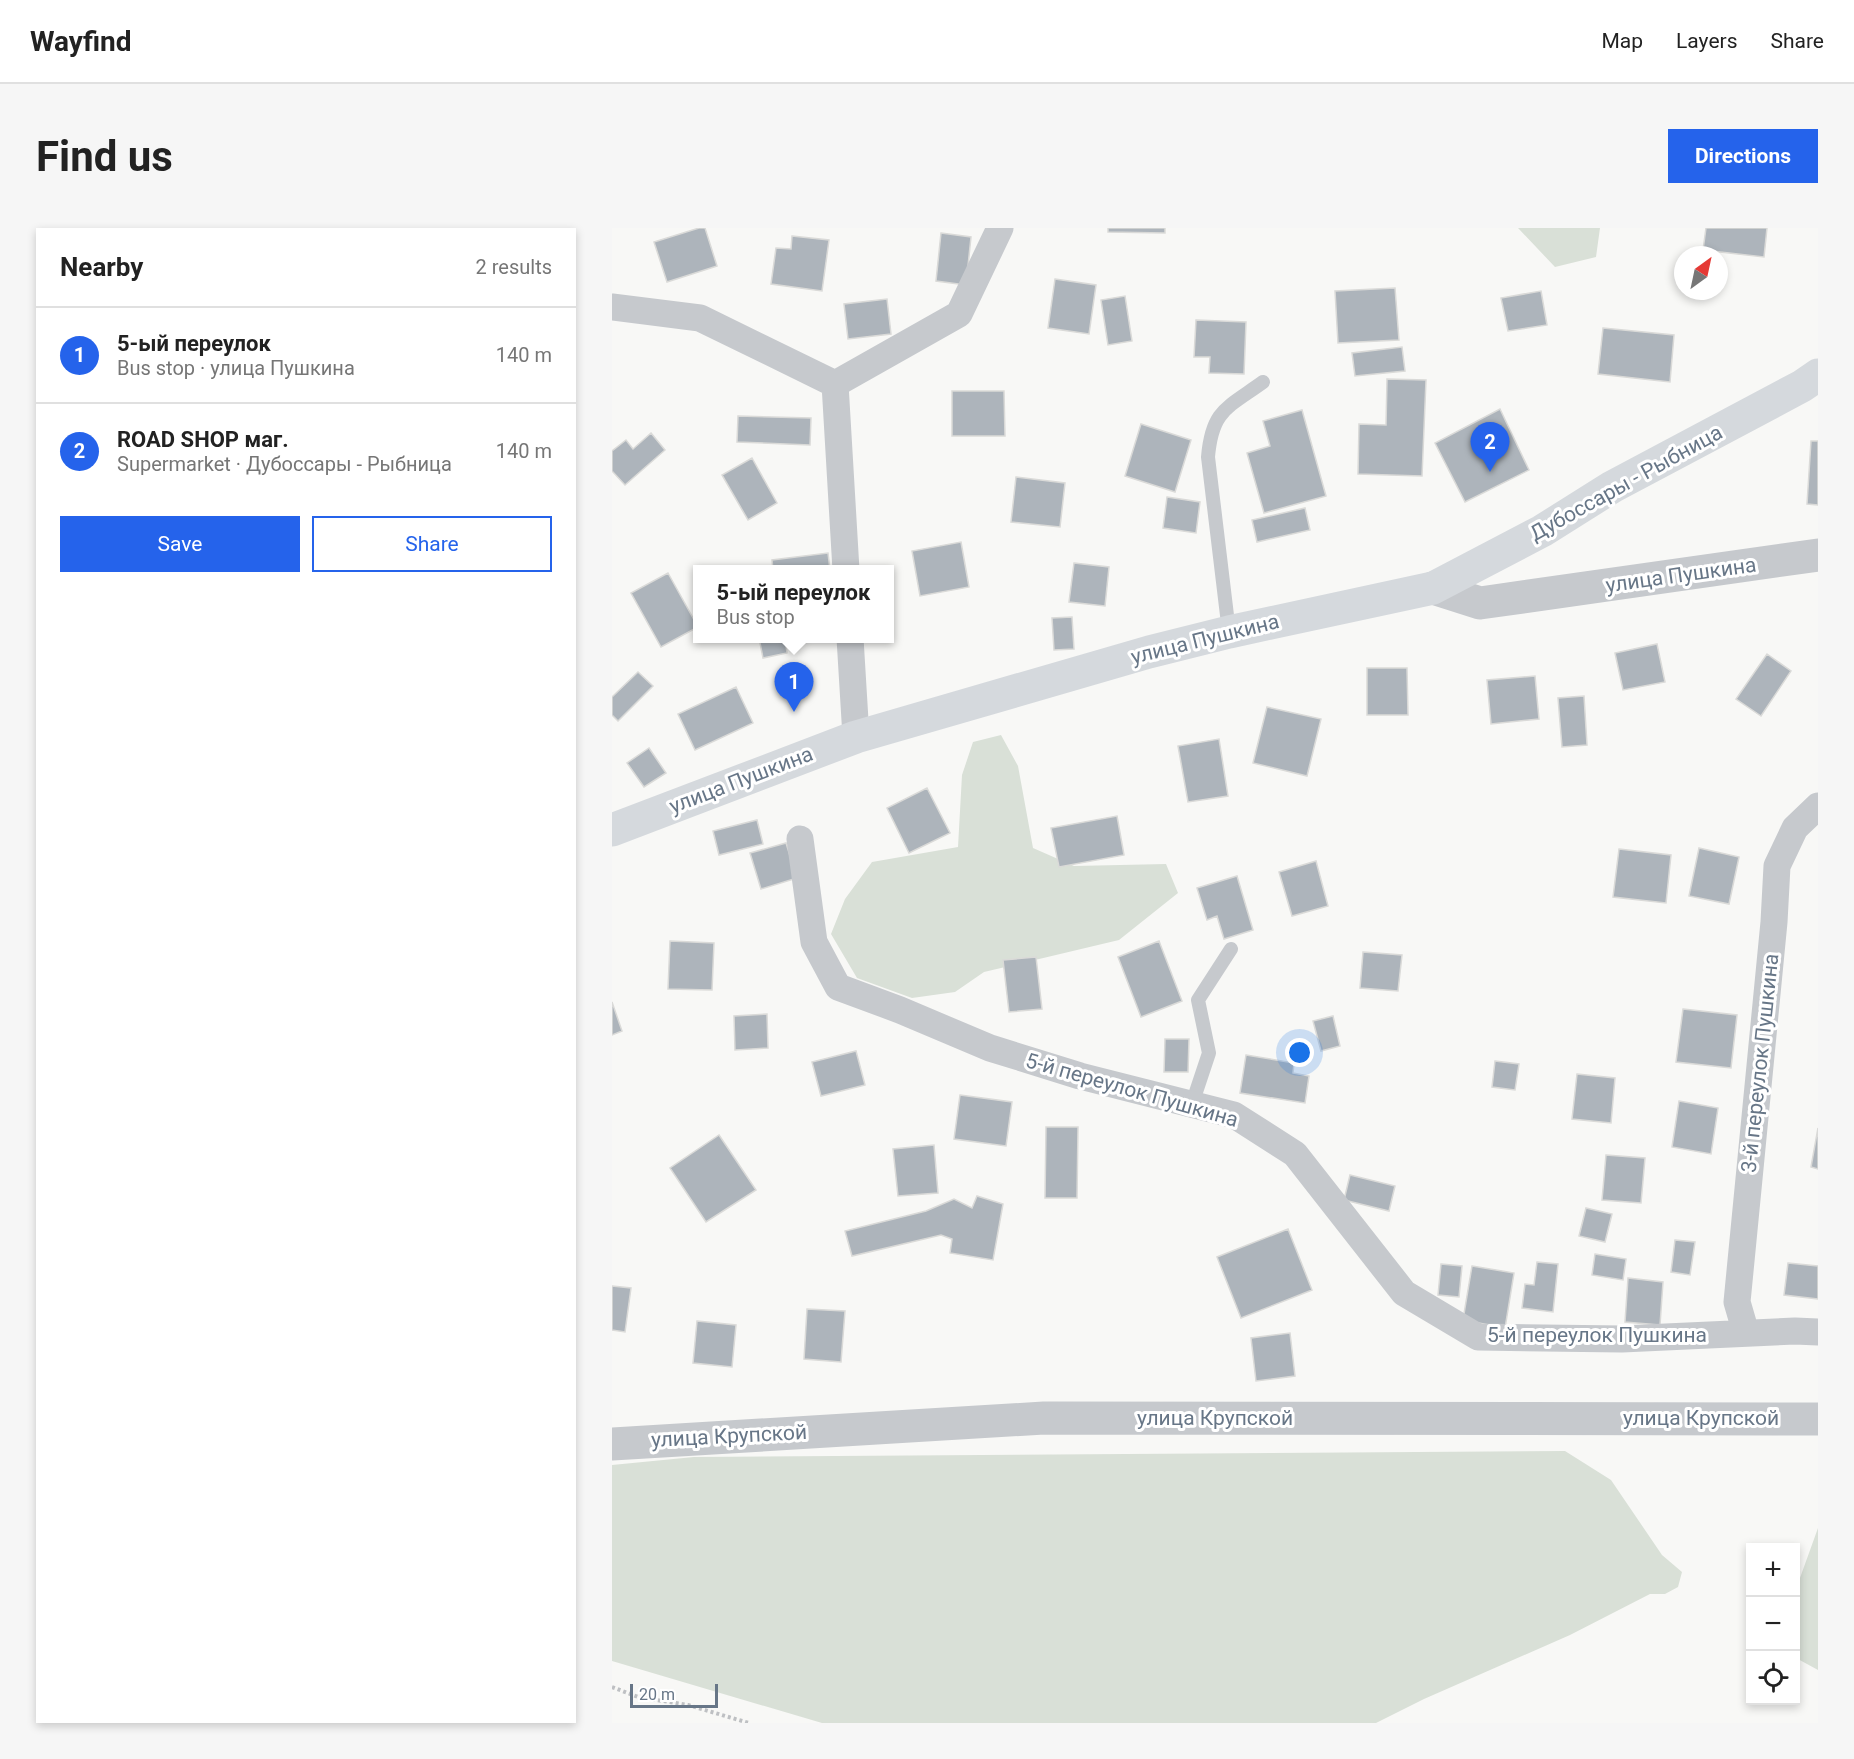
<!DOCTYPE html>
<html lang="en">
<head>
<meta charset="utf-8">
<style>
	:root { --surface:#fff; --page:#f6f6f6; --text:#222; --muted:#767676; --line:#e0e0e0; --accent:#2563eb }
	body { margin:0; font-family:Roboto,sans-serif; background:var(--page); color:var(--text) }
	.controls { position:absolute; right:18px; bottom:18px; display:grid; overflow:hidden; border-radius:0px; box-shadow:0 3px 9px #0003 }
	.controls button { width:54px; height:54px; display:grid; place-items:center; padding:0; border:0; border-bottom:2px solid var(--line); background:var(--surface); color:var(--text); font:30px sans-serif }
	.compass { position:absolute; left:1062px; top:18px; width:54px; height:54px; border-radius:50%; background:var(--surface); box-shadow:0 3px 9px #0003; rotate:33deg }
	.scale { position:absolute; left:18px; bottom:15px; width:88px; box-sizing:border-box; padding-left:6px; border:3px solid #677687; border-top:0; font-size:16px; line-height:21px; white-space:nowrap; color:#677687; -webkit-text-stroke:4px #fff; paint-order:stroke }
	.you { position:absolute; left:688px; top:825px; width:21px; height:21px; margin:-15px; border:4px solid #fff; border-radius:50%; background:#1a73e8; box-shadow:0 0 0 9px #1a73e833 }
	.badge { display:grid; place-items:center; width:39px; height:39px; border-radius:50%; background:var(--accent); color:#fff; font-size:20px; font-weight:700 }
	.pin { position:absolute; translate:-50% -50px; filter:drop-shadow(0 2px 3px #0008) }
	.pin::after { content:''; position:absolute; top:32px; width:21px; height:18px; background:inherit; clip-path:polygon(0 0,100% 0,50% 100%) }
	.popup { position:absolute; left:81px; top:337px; width:201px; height:78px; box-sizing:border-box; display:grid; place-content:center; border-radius:0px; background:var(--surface); filter:drop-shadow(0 2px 4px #0005); font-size:20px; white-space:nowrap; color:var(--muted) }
	.popup b { font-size:22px; color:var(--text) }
	.popup::after { content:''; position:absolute; left:50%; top:100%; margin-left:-12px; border:12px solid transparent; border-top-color:var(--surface) }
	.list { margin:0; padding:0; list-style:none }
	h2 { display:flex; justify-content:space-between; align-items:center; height:78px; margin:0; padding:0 24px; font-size:26px }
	h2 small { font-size:20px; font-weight:400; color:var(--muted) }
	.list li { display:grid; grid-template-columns:39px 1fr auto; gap:18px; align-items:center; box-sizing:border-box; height:96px; padding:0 24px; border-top:2px solid var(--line) }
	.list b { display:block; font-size:22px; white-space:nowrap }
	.list p { margin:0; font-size:20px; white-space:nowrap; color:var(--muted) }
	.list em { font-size:20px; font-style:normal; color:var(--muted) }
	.actions { display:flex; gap:12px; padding:18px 24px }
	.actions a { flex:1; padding:14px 0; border:2px solid var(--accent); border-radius:0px; text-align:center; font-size:21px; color:var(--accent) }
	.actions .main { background:var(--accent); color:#fff }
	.icon { flex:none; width:33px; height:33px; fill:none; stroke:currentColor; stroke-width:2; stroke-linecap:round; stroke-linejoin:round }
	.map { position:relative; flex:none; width:1206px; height:1495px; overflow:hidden; border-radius:0px }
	header { display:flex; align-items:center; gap:36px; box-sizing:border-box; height:84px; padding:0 30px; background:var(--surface); border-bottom:2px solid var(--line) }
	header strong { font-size:28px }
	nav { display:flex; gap:33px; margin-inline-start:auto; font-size:21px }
	.intro { display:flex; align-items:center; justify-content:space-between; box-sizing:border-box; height:144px; padding:0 36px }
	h1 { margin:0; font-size:42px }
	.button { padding:15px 27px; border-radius:0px; background:var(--accent); color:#fff; font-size:21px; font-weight:700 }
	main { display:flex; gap:36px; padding:0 36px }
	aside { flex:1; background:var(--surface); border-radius:0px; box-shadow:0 3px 9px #0003 }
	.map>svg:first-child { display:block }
	.green { fill:#d9e0d7 }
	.building { fill:#adb4bb; stroke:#dadad8; stroke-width:1.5 }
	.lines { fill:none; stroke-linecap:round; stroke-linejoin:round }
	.path { stroke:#bec0c3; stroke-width:4; stroke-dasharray:3 3; stroke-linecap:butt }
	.service { stroke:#c6c9cd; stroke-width:14 }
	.minor { stroke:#c6c9cd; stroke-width:27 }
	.tertiary { stroke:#c6c9cd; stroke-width:33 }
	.trunk { stroke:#d5d9dd; stroke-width:33 }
	.labels { text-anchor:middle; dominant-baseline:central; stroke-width:6; stroke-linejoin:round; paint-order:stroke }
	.street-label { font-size:21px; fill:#677687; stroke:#fff }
</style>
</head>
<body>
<header>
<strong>Wayfind</strong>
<nav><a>Map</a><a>Layers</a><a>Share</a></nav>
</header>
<div class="intro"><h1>Find us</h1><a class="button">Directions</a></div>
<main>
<aside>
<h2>Nearby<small>2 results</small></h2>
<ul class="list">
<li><span class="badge">1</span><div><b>5-ый переулок</b><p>Bus stop · улица Пушкина</p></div><em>140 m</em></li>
<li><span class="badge">2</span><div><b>ROAD SHOP маг.</b><p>Supermarket · Дубоссары - Рыбница</p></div><em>140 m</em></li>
</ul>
<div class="actions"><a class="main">Save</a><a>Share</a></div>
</aside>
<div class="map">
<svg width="1206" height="1495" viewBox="0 0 1206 1495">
	<rect width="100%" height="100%" fill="#f8f8f6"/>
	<path class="green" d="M906 0H988L984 29 943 39Z
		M389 507 406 538 421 620 462 638 554 636 566 665 507 712 372 744 343 764 300 770 245 750 219 706 233 671 260 634 346 619 350 547 361 514Z
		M953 1223 999 1252 1050 1327 1070 1344 1066 1359 1053 1366H1038L958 1407 812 1471 764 1495H210L0 1433V1237L82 1229Z
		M1206 1300V1442L1184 1430V1361Z"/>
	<path class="building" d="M87 0H93L105 38 55 54 42 14Z
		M496 0H553V5L496 4Z
		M1094 0H1155L1152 29 1091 22Z
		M329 5 359 9 354 57 324 53Z
		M180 8 217 12 210 63 159 56 164 20 179 21Z
		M443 51 484 57 477 106 436 100Z
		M783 60 787 112 726 115 723 63Z
		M929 63 935 97 896 103 889 70Z
		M513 68 520 113 496 117 489 72Z
		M275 71 279 106 236 111 232 76Z
		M584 92 634 94 632 146 597 145 598 129H582Z
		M991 100 1062 107 1058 154 986 146Z
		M790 119 793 143 743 148 740 125Z
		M775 151 814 152 810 248 746 246 747 196 774 197Z
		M340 163H392L393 208H340Z
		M888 181 917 242 853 274 823 215Z
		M690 182 714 268 652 285 635 225 658 218 651 193Z
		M126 188 199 190 198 217 125 214Z
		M529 196 579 212 563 264 513 248Z
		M39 205 53 222 13 257 0 243V223L14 212 21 221Z
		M1199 213H1206V277L1195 276Z
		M140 230 165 275 136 292 110 247Z
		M404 249 453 255 448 299 399 294Z
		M555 269 588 274 584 305 551 300Z
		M693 280 698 302 645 314 640 292Z
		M349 314 357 359 308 368 300 323Z
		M216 325 218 342H161L160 332Z
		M462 335 497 339 493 378 457 374Z
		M56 345 86 399 49 419 19 365Z
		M460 389 462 421 442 422 440 390Z
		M147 410H173L175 425 151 430Z
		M1045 416 1053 454 1011 462 1003 425Z
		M1155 426 1179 443 1149 488 1124 471Z
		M755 440H795L796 487H755Z
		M26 444 41 458 6 493 0 487V469Z
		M923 448 927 491 879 496 875 452Z
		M124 459 141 495 83 522 66 486Z
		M972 468 975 517 950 519 946 470Z
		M655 479 709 491 695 548 641 535Z
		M607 511 616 568 576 574 566 518Z
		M37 520 54 545 32 559 15 535Z
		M315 560 338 605 297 625 275 580Z
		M505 588 512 627 447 639 439 600Z
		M145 592 151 616 107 627 101 603Z
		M174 615 185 650 149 661 138 625Z
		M1087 620 1127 629 1117 676 1077 668Z
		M1007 621 1059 627 1054 675 1001 669Z
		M704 633 716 678 680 688 667 644Z
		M625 648 641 702 612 711 605 688 595 692 585 660Z
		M58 713 102 715 100 762 56 761Z
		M547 713 570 773 529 789 506 729Z
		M751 724 790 727 786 763 748 760Z
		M424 729 430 781 397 784 391 732Z
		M0 774 10 803 0 807Z
		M1071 781 1125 787 1119 840 1064 834Z
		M155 786 156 820 123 822 122 788Z
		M721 788 728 818 709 823 701 793Z
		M553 811H577L576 844H552Z
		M244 823 253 857 209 868 200 834Z
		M634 827 682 835 681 845 697 848 693 875 628 865Z
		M883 833 907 836 903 862 880 859Z
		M965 846 1003 850 999 895 960 891Z
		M348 867 400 874 394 918 342 911Z
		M1067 873 1106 880 1099 926 1060 919Z
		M434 899H466L465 970H433Z
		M1206 900V941L1199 939Z
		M107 907 144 962 94 994 58 940Z
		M322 917 326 965 286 968 281 921Z
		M994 927 1033 930 1029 975 990 972Z
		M738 947 783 958 777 983 732 972Z
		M365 968 391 976 381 1032 338 1025 340 1011 329 1007 240 1028 233 1003 314 983 342 971 360 980Z
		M974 980 1000 986 993 1014 967 1008Z
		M676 1001 700 1062 629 1090 605 1029Z
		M1063 1012 1083 1014 1078 1047 1059 1044Z
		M983 1026 1014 1031 1011 1052 980 1047Z
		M925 1034 946 1036 941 1084 910 1080 913 1056 922 1057Z
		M1176 1035 1206 1038V1071L1172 1067Z
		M829 1036 850 1038 847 1069 826 1067Z
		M860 1038 902 1045 893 1100 851 1092Z
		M1016 1050 1051 1054 1048 1097 1013 1094Z
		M0 1058 19 1060 13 1104 0 1102Z
		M195 1081 233 1083 229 1134 192 1131Z
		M85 1093 124 1097 120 1139 81 1135Z
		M678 1105 683 1148 644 1153 639 1110Z"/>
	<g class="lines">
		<path class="path" d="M0 1459 26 1469 76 1477 137 1495"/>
		<path class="service" d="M617 404 596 229C600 182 615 180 651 154
			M580 876 597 825 586 772 619 721"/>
		<path class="minor" d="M0 79 88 90 223 156
			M234 342 223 156 347 86 388 0
			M238 410 244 509
			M188 611 202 714 226 759 288 782 378 820 468 848 622 887 683 926 792 1065 866 1109 1010 1111 1183 1103 1206 1104
			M1134 1105 1125 1074 1162 694 1165 638 1183 600 1206 578"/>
		<path class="tertiary" d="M821 360 868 375 1206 327
			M0 1216 432 1190 1206 1191"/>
		<path class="trunk" d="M0 602 244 509 537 424 617 404 821 360 930 303 1000 259 1190 158 1206 147"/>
	</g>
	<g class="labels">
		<g class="street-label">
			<text transform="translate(1014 255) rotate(-29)">Дубоссары - Рыбница</text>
			<text transform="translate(1069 347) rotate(-8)">улица Пушкина</text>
			<text transform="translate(593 411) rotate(-14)">улица Пушкина</text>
			<text transform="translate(129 552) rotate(-21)">улица Пушкина</text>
			<text transform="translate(1148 835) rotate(-84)">3-й переулок Пушкина</text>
			<text transform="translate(520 862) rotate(16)">5-й переулок Пушкина</text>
			<text x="985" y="1107">5-й переулок Пушкина</text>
			<text x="603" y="1190">улица Крупской</text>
			<text x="1089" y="1190">улица Крупской</text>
			<text transform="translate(117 1208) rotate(-3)">улица Крупской</text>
		</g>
	</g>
</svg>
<div class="controls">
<button>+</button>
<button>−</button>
<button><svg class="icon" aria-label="locate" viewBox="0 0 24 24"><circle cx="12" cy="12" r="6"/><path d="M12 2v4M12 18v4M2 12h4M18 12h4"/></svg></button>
</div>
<svg class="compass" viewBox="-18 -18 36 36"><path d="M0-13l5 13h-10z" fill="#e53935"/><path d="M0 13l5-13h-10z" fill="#767676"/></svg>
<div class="scale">20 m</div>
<div class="you"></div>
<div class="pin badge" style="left:182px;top:484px">1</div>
<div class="popup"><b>5-ый переулок</b>Bus stop</div>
<div class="pin badge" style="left:878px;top:244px">2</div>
</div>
</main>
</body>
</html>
